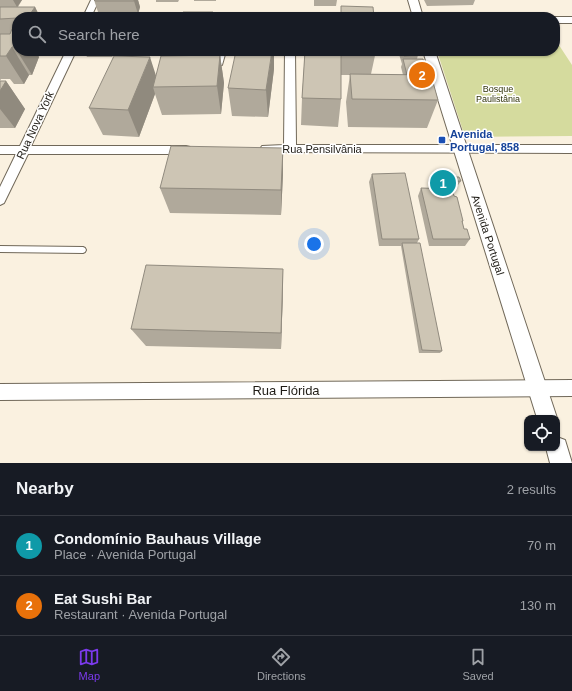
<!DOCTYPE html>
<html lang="en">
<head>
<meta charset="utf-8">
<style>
	:root { --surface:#171b24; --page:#242831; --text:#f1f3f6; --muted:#9ea1a6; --line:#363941; --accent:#7c3aed }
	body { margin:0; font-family:Helvetica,sans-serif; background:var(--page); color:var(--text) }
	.controls { position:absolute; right:12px; bottom:12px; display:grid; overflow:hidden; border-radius:8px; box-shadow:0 1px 3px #0004 }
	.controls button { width:36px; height:36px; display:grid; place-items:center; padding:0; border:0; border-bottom:1px solid var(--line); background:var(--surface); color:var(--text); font:20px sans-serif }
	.you { position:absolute; left:314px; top:244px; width:14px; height:14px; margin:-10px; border:3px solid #fff; border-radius:50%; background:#1a73e8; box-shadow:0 0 0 6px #1a73e833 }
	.badge { display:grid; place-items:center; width:26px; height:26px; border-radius:50%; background:var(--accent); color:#fff; font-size:13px; font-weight:700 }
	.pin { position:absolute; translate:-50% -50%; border:2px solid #fff; box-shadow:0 1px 4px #0006 }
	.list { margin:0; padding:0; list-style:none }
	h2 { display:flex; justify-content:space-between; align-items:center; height:52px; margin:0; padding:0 16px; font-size:17px }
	h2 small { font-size:13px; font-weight:400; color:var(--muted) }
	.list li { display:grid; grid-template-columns:26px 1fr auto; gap:12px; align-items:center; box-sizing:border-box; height:60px; padding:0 16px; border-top:1px solid var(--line) }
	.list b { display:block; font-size:15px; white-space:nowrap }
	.list p { margin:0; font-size:13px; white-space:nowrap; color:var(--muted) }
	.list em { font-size:13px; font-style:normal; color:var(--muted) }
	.icon { flex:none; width:22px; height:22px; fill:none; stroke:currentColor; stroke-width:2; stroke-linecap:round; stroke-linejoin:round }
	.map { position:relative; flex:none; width:572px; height:463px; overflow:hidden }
	.search { position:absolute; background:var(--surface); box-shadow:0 1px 3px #0004; left:12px; right:12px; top:12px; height:44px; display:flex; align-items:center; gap:10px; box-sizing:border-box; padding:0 14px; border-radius:16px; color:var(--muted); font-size:15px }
	.sheet { height:172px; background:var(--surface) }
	nav { display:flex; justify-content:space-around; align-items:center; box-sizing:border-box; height:56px; border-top:1px solid var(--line); background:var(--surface); font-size:11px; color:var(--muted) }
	nav a { display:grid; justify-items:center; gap:2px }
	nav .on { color:var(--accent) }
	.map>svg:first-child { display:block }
	.green { fill:#d5db9e }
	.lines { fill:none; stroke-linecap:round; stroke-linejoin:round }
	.service-casing { stroke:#706859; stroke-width:2 }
	.minor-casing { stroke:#706859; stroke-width:2 }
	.tertiary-casing { stroke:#706859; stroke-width:2 }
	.service { fill:#fff; fill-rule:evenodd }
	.minor { fill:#fff; fill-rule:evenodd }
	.tertiary { fill:#fff; fill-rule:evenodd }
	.wall { fill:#b0a99b }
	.shaded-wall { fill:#908a7e }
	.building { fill:#cdc5b4; stroke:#908a7e }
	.transit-dot { fill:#1a4fb4; stroke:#fff; stroke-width:1.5 }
	.labels { text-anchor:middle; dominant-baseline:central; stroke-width:3; stroke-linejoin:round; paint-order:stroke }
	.far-park-label { font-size:9px; fill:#31330a; stroke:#fff }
	.street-label { font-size:11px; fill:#1f1c16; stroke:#fff }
	.transit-label { font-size:11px; font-weight:bold; fill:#164399; stroke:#fff; text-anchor:start }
	.near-street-label { font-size:13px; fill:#1f1c16; stroke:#fff }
</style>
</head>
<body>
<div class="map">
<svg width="572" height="463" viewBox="0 0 572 463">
	<rect width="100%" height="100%" fill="#faf1e0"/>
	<path class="green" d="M555 39 572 65V136L465 137 437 51H555Z"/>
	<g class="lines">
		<g class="service-casing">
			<path id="service" d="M0 246 83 247 85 248 86 250 85 252 83 253 0 252Z"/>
		</g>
		<g class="minor-casing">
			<path id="minor" d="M91 0H99L91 17H83Z
				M66 51H76L31 146H186L190 147 192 150 190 153 186 154H28L4 203 0 205V187L16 154H0V146H20Z
				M216 51H226L222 65H207L205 63 207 61 215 60Z
				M285 51H295L296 145H572V153L262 152 260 149 262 146 284 145Z
				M572 380V396L0 400V384Z"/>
		</g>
		<g class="tertiary-casing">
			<path id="tertiary" d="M408 0H418L423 17H413Z
				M554 17H572V23H555Z
				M423 51H435L557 418V419L537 418Z
				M557 437 565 440 572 463H550L546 448H557Z"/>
		</g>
		<use href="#service" class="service"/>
		<use href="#minor" class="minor"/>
		<use href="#tertiary" class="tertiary"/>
	</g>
	<path class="wall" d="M0 0H22L18 7H35L40 17H17V51H35L39 57 32 75H29L24 84H14L10 79H1L0 81H6L25 109 15 128H0Z
		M94 0H138L140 7 138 14 99 13 98 12Z
		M156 0H179L178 2H156Z
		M194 0H216V1H194Z
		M314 0H337L336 6H314Z
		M424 0H475L473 5 427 6Z
		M84 51H115L112 57H87Z
		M183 51H215V55H220L224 83 221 114 162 115 155 94 139 137 103 135 89 108 156 77 184 56Z
		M305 51H376L371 74 403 75 401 67 402 64 398 51H416L418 55 417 59 428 75 438 100 427 128 348 127 346 102 350 75H341V99L338 127 301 125 302 98Z
		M274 69 268 117 232 116 228 88Z
		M283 148V174L281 215 170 213 160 188Z
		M372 174 419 239 417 243 442 351 440 353H419L401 246H379L369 182Z
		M430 177 461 181 458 185 430 186 428 181Z
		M421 188 463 221 462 223 464 229 470 239 465 246H429L418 196Z
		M283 269V289L281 349 146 346 131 329Z"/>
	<path class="shaded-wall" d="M13 0H22L17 7Z
		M133 0H138L140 7 138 14 134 1Z
		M35 7 40 17H28Z
		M17 42V50L15 47Z
		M12 47 29 75 24 84 6 56Z
		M17 51H35L39 57 32 75Z
		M110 51H115L112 57Z
		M212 51H215L214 61Z
		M272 51H274V69L268 117 266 90Z
		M220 55 224 83 221 114 217 86Z
		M150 57 159 85 153 87 155 94 139 137 128 110Z
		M6 81 25 109 15 128 0 109V91Z
		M283 148V174L281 215V190Z
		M283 269V289L281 349V333Z"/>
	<path class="building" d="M94 0H134V1H95Z
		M341 6 373 7 374 17H341Z
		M0 7H35L28 17H17V18L0 19Z
		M183 12H213L212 17H182Z
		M12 29H17V42L15 47H12L6 56H0V34H10Z
		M236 51H272L266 90 228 88Z
		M305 51H341V99L302 98Z
		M403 51H416L418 55 404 56Z
		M220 55 217 86 153 87 161 56Z
		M114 56 150 57 128 110 89 108Z
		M403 59H423L428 75H407Z
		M350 74 431 75 438 100 352 99Z
		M0 81H6L0 91Z
		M171 146 283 148 281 190 160 188Z
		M405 173 419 239H382L372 174Z
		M430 177H459L461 181 432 182Z
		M421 188 452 189 454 196 457 197 463 221H462L464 229H467L470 239H433Z
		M402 243H420L442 351 422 350Z
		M146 265 283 269 281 333 131 329Z"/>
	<rect class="transit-dot" x="438" y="136" width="8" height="8" rx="2"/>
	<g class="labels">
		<g class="far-park-label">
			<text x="498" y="89">Bosque<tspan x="498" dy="10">Paulistânia</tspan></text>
		</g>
		<g class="street-label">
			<text transform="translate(35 125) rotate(-65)">Rua Nova York</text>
			<text x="322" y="149">Rua Pensilvânia</text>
			<text transform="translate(488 235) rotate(72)">Avenida Portugal</text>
		</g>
		<g class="transit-label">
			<text x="450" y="134">Avenida<tspan x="450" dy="13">Portugal, 858</tspan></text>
		</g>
		<g class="near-street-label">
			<text x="286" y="390">Rua Flórida</text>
		</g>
	</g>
</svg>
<div class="controls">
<button><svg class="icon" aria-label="locate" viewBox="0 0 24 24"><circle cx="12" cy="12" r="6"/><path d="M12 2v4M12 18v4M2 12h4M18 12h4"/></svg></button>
</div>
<div class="you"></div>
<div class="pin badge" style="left:443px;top:183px;background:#0f9aa8">1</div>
<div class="pin badge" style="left:422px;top:75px;background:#e8710a">2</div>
<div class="search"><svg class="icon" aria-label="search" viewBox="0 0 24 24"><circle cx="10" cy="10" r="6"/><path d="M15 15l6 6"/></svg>Search here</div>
</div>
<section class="sheet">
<h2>Nearby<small>2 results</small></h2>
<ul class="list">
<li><span class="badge" style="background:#0f9aa8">1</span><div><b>Condomínio Bauhaus Village</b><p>Place · Avenida Portugal</p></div><em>70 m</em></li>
<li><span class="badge" style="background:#e8710a">2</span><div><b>Eat Sushi Bar</b><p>Restaurant · Avenida Portugal</p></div><em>130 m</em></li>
</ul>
</section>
<nav>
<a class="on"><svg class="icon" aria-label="map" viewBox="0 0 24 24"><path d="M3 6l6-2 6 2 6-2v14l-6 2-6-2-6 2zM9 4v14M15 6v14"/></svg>Map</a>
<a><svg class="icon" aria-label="directions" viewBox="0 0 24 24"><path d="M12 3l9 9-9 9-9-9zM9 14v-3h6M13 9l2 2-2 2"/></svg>Directions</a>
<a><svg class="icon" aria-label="saved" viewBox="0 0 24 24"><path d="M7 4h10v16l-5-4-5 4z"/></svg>Saved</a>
</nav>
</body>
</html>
